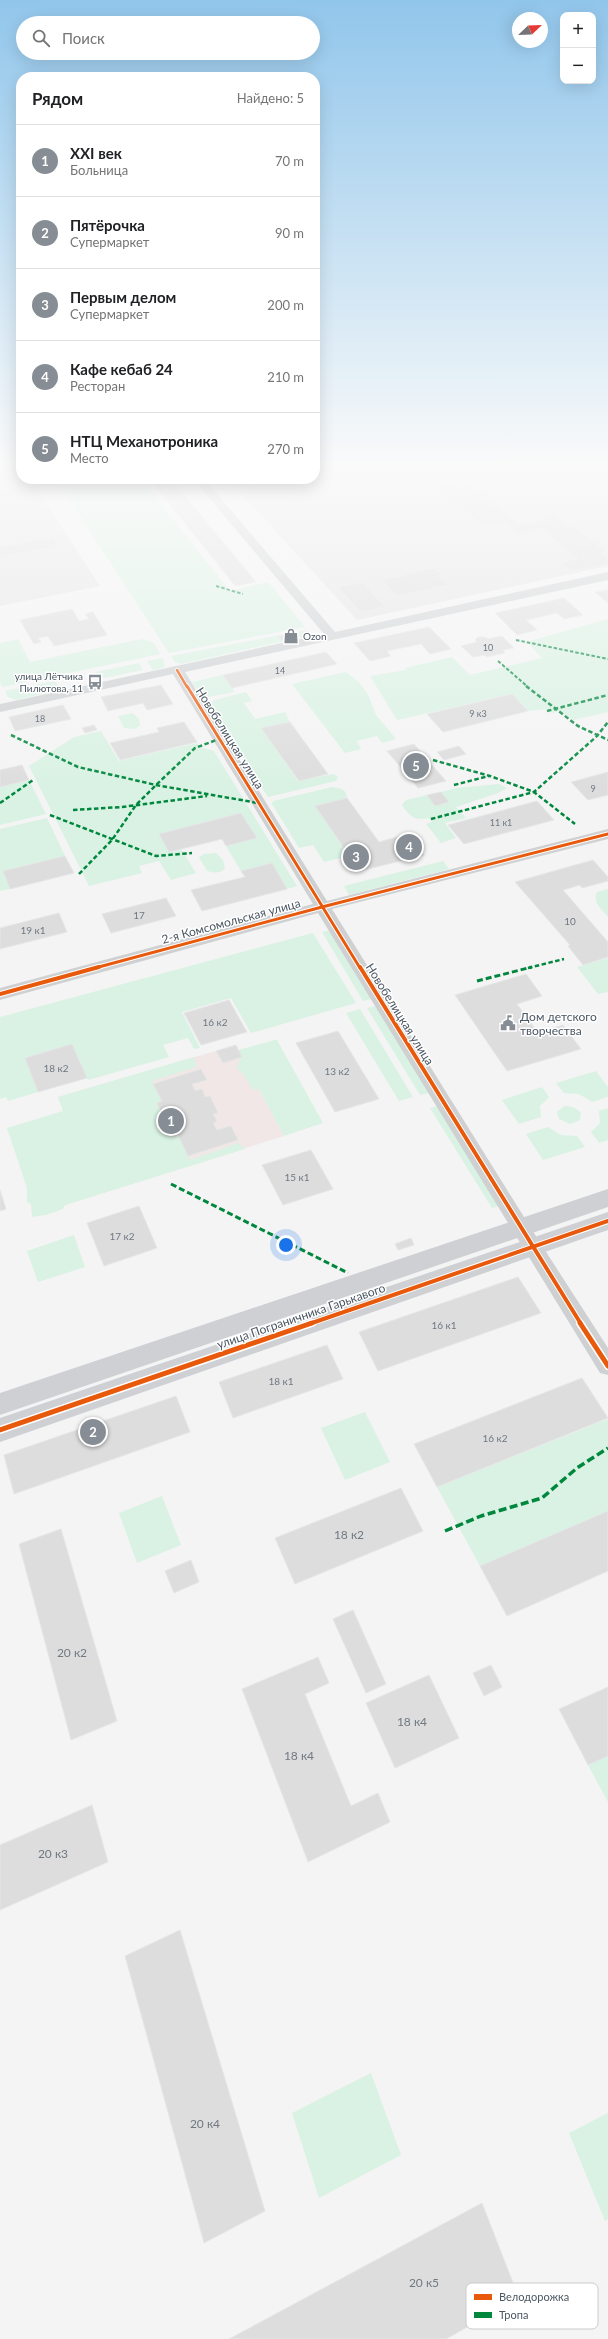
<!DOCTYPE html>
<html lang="ru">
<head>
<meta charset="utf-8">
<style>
	:root { --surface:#fff; --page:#f2f2f2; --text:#202124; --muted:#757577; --line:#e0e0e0; --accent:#868d94 }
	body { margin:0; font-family:Lato,sans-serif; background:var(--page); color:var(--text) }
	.controls { position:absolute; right:12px; top:12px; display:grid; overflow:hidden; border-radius:8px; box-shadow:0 4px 16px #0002 }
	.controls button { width:36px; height:36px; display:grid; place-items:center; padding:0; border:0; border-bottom:1px solid var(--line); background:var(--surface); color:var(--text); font:20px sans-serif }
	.compass { position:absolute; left:512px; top:12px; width:36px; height:36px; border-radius:50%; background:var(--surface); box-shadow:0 4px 16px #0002; rotate:67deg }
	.you { position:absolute; left:286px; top:1245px; width:14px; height:14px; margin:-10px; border:3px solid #fff; border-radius:50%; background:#1a73e8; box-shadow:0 0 0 6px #1a73e833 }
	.badge { display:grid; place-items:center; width:26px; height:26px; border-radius:50%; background:var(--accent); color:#fff; font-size:13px; font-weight:700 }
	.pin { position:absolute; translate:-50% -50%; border:2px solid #fff; box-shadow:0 1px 4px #0006 }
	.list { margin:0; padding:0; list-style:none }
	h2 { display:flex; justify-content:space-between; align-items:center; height:52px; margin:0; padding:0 16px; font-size:17px }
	h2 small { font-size:13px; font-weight:400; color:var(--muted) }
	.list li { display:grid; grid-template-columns:26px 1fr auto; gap:12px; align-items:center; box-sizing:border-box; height:72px; padding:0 16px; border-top:1px solid var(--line) }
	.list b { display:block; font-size:15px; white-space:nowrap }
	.list p { margin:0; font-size:13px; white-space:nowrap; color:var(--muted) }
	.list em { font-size:13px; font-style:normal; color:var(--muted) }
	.icon { flex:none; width:22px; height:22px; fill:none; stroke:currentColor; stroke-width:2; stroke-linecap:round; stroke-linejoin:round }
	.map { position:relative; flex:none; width:608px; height:2339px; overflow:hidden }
	.search { position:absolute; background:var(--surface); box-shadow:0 4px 16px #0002; left:16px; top:16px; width:304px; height:44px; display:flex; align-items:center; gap:10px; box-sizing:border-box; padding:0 14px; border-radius:22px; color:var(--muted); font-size:15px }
	.panel { position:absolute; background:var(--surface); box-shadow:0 4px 16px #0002; left:16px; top:72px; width:304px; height:412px; border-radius:16px }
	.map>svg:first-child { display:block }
	.education { fill:#e6e5e6 }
	.medical { fill:#f1e7e6 }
	.green { fill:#d9f2e3 }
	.building { fill:#ddddde; stroke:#e5e6e7 }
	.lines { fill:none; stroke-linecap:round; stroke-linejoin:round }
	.street { fill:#ced0d2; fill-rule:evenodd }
	.secondary { fill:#ced0d4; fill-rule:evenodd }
	.quiet-far3 { stroke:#00873e; stroke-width:2; stroke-dasharray:3.5 2; stroke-linecap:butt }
	.quiet-far2 { stroke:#00873e; stroke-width:2.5; stroke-dasharray:4.5 2.5; stroke-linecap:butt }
	.quiet-far1 { stroke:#00873e; stroke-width:3; stroke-dasharray:6 3; stroke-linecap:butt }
	.quiet { stroke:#00873e; stroke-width:3.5; stroke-dasharray:8 3.5; stroke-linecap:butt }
	.cycleway-far3-casing { stroke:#fff; stroke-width:4 }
	.cycleway-far2-casing { stroke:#fff; stroke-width:5 }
	.cycleway-far1-casing { stroke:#fff; stroke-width:6 }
	.cycleway-casing { stroke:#fff; stroke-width:8 }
	.cycleway-far3 { stroke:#e8590c; stroke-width:2.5 }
	.cycleway-far2 { stroke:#e8590c; stroke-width:3 }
	.cycleway-far1 { stroke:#e8590c; stroke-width:4 }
	.cycleway { stroke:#e8590c; stroke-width:5 }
	.labels { text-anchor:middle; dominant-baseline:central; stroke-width:3; stroke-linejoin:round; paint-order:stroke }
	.far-number-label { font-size:9px; fill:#707881 }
	.far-poi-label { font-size:10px; fill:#4a5661; stroke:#fff; text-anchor:start }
	.number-label { font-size:10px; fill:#707881 }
	.street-label { font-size:12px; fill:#4a5661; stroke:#fff }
	.poi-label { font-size:12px; fill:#4a5661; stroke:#fff; text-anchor:start }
	.near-number-label { font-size:12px; fill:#707881 }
	.key { fill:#fff; stroke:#c9ccd0; stroke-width:1 }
	.key-label { font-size:11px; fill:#4a5661 }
</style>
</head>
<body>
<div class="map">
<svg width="608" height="2339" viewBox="0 0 608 2339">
	<rect width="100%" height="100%" fill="#f4f4f4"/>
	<path class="education" d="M0 463H19L21 479H30L100 586 0 606Z
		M315 463H608V566L357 620 228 479H315Z"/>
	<path class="medical" d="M236 1045 284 1136 65 1205 71 1130 58 1097Z"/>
	<path class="green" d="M56 479H141L230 591 268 582 305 627 169 653Z
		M608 619V712L573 720 560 711 552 713 548 709 528 711 512 694 397 720 370 676 406 670 405 668 452 657 470 675 542 658 530 645V641Z
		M306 630 311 635 181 664 175 662 171 656Z
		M18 639 30 662 142 639 154 643 160 654 2 687 0 682V643Z
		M163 658 165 667 153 670 147 661Z
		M139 663 143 670 99 679 95 672Z
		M346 672 358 681 368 694 376 715 396 739 382 743 377 736 357 741 361 749 345 753 292 684Z
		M223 675 235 692 203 698 192 682Z
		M55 681 60 690 16 700 8 697 5 691Z
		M246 692 252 701 244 703 255 719 285 712 290 722 262 728 298 781 333 774 338 777 336 781 268 797 209 705 214 700Z
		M133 713 139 719 140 725 135 729 124 728 118 716Z
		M101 731 119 761 197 743 200 747 214 751 297 886 287 889 272 863 241 871 226 846 257 838 241 813 159 834 169 852 181 849 196 873 171 880 159 861 139 866 142 873 89 886 29 766 74 737Z
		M29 780 46 814 0 825V787Z
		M499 784 507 788 498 793 456 807 466 818 445 823 456 838 441 843 426 824 432 822 429 818C415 821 410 817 402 805L406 800 427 795 435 806 449 802 441 792 457 788Z
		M332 787C340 788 347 789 347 798L315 806 349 856 324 862 313 845 299 848 272 804 273 801Z
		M47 818 65 856 3 871 10 889 0 891V829Z
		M216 853 223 860 225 868C221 874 214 873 207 871L199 857 204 854Z
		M443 861 449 869 349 895 344 886Z
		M608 889V917C602 909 592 903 597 892Z
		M330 930 372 999 363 1001 322 932Z
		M313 933 356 1003 251 1033 231 998 182 1012 200 1048 194 1049 188 1038 163 1045 169 1057 88 1080 72 1044 25 1058 38 1092 8 1101 6 1097 0 1099V1017Z
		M608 958V992L598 994 577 967Z
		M376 1006 429 1093 420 1095 367 1008Z
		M360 1009 413 1097 399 1101 346 1013Z
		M275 1040H277L323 1123 284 1136 259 1089 253 1090 244 1075 237 1069 241 1055 238 1050Z
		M194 1057 196 1067 152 1081 162 1101 157 1103 173 1137 178 1135 190 1160 238 1143 245 1149 65 1205 63 1209 46 1215 32 1217 31 1204 27 1202V1188L7 1128 63 1111 58 1097Z
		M596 1071 608 1087V1097L592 1102 579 1094 564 1093 556 1083Z
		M542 1087 549 1097 540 1106 541 1117 519 1124 502 1100Z
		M437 1106 499 1206 492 1208 430 1108Z
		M564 1106C571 1106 576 1107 581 1113L580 1120 570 1124 559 1119 557 1112Z
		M608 1108V1140L599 1143 591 1132 600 1123 599 1111Z
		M548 1127 561 1135 577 1136 585 1147 543 1160 526 1134Z
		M74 1235 85 1267 38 1282 27 1251Z
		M365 1412 390 1462 345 1480 321 1428Z
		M608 1419V1511L480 1566 437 1487Z
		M162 1496 181 1545 137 1563 119 1513Z
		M608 1756V1802L588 1765Z
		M371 2073 401 2155 319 2198 292 2113Z
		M608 2113V2219L605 2221 569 2133Z"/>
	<path class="building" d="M458 463H489L495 468 460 475 520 525 546 520 543 518 554 515 566 525H571L606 552 601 553 608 559V564L571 571 561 563 578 559 542 529 519 534 505 523 485 527 435 484 455 480 442 470 462 466Z
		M150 479H171L256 582 235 586Z
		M20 486 26 494 0 499V490Z
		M53 537 59 546 0 557V547Z
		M434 568 442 575 438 576 448 585 397 596 382 580Z
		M362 582 385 607 361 612 338 587Z
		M608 590V603L595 592Z
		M564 598 583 615 564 619 557 613 526 620 537 630 517 635 495 613Z
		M72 609 79 621 89 619 85 614 93 612 107 635 54 646 48 636 38 638 41 642 34 644 20 620Z
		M429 627 451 649 430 654 421 644 387 651 391 656 370 661 354 643Z
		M294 633 297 637 281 640 278 636Z
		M502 636 514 648 503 650 505 653 486 657 484 655 473 657 461 646 477 642 475 640 478 637H485L488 639Z
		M326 652 337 664 232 688 223 675Z
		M161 685 173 704 147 710 143 703 108 711 101 697Z
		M512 694 528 711 443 732 427 714Z
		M63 705 71 719 15 731 9 717Z
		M184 722 197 742 120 760 110 743 159 732 157 728Z
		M290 722 328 774 299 781 261 728Z
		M94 725 97 730 85 733 82 728Z
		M414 744 446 781 418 788 387 751Z
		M459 746 466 754 444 760 437 752Z
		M22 765 29 780 0 787V770Z
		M608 772V795L588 800 571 782Z
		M441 792 449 802 435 806 427 795Z
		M347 798 379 842 408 834 424 855 360 871 315 806Z
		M537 801 554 820 464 844 448 825Z
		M241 813 257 838 226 846 222 839 169 852 159 834Z
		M65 856 74 873 10 889 3 871Z
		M593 860 608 877V881L582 888 580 885 563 890 608 942V957L583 965 568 946 570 945 515 882Z
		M272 863 287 889 202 911 191 890 245 877 241 871Z
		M166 898 176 916 111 933 102 914Z
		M59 913 67 932 0 949V928Z
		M526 974 542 996 517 1004 538 1033 563 1025 581 1049 507 1071 455 995Z
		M229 1000 247 1032 201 1045 184 1013Z
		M338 1031 379 1099 335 1112 296 1043Z
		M72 1044 87 1078 38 1092 25 1058Z
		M236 1045 242 1057 223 1063 216 1051Z
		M201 1069 207 1080 192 1084 195 1091 202 1089 205 1097 210 1096 218 1113 213 1114 217 1121 213 1123 217 1130 231 1126 238 1140 188 1156 178 1135 173 1137 157 1103 162 1101 153 1084Z
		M311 1150 333 1189 283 1205 262 1165Z
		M0 1190 6 1209 0 1211Z
		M139 1206 157 1248 104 1266 87 1223Z
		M411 1238 414 1245 398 1250 395 1244Z
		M518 1277 541 1313 378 1371 359 1332Z
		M327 1345 343 1379 233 1418 219 1382Z
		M582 1378 608 1418 437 1487 414 1444Z
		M176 1396 190 1432 14 1494 4 1455Z
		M401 1488 423 1531 295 1584 275 1538Z
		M608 1511V1571L507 1616 480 1566Z
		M61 1529 117 1721 71 1740 19 1544Z
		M191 1560 199 1582 174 1593 165 1571Z
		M353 1610 386 1684 366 1693 333 1619Z
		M318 1657 329 1683 305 1694 351 1806 378 1793 390 1822 308 1862 242 1689Z
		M491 1665 502 1687 484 1696 473 1673Z
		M429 1675 459 1738 395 1768 366 1703Z
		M608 1687V1756L588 1765 559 1709Z
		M92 1805 108 1862 0 1910V1845Z
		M180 1930 265 2211 204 2243 125 1956Z
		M482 2203 519 2298 446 2339H229Z"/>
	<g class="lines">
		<path class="street" d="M193 479H204L335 632 608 572V580L185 672 327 901 608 829V839L332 909 539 1241 608 1348V1375L600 1373 318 913 0 1000V988L313 904 173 674 0 712V704L324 634Z"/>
		<path class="secondary" d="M608 1189V1207L0 1415V1393Z
			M608 1212V1230L0 1442V1418Z"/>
		<path class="quiet-far3" d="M216 586 243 594
			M516 640 608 659
			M498 661 528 687"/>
		<path class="quiet-far2" d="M526 686 578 726 608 740
			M547 711 608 695
			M11 735 78 767 156 785 258 803
			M433 760 490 776 534 792 575 824
			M454 785 489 776
			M0 803 33 780
			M73 810 122 807 207 796
			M50 815 156 856 192 853
			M431 819 534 792 597 736 608 722
			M79 874 112 840 136 805 156 785 195 748 219 739
			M528 968 564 959"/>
		<path class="quiet-far1" d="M477 981 532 967
			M171 1184 348 1273"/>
		<path class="quiet" d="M445 1531 481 1516 542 1498 577 1468 608 1448"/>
		<g class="cycleway-far3-casing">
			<path id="cycleway-far3" d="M177 670 187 687"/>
		</g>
		<g class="cycleway-far2-casing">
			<path id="cycleway-far2" d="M187 686 360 968
				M95 968 322 907 608 834"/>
		</g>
		<g class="cycleway-far1-casing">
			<path id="cycleway-far1" d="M360 967 581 1324
				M0 994 99 967
				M309 1324 608 1221"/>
		</g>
		<g class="cycleway-casing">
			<path id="cycleway" d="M580 1323 608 1366
				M0 1430 312 1323"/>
		</g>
		<use href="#cycleway-far3" class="cycleway-far3"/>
		<use href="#cycleway-far2" class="cycleway-far2"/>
		<use href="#cycleway-far1" class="cycleway-far1"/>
		<use href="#cycleway" class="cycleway"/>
	</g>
	<linearGradient id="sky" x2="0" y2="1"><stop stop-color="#91c6eb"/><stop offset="0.59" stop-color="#fafafa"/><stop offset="1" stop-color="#fafafa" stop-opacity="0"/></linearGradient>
	<rect width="608" height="791" fill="url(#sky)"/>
	<defs>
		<g id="shop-bare" transform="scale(1.2)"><path d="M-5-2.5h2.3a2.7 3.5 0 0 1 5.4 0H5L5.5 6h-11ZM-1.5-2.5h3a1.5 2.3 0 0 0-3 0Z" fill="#868d94" stroke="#fff" stroke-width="2.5" paint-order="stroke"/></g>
		<g id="bus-bare" transform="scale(1.2)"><path d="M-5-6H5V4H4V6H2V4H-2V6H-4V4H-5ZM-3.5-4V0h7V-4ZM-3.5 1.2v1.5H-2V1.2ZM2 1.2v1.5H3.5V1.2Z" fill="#868d94" stroke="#fff" stroke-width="2.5" paint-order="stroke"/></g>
		<g id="civic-bare" transform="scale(1.2)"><path d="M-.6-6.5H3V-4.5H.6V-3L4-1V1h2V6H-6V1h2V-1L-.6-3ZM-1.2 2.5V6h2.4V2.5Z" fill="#868d94" stroke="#fff" stroke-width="2.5" paint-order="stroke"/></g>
	</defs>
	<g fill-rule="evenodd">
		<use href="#shop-bare" x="291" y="636"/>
		<use href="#bus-bare" x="95" y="682"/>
		<use href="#civic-bare" x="508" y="1023"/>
	</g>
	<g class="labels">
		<g class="far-number-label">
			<text x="488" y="647">10</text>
			<text x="280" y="670">14</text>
			<text x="478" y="713">9 к3</text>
			<text x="40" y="718">18</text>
			<text x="593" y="788">9</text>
			<text x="501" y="822">11 к1</text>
		</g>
		<g class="far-poi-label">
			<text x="303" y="636">Ozon</text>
			<text x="83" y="676" text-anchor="end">улица Лётчика<tspan x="83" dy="12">Пилютова, 11</tspan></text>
		</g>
		<g class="number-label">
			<text x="139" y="915">17</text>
			<text x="570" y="921">10</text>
			<text x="33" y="930">19 к1</text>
			<text x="215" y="1022">16 к2</text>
			<text x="56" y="1068">18 к2</text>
			<text x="337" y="1071">13 к2</text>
			<text x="297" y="1177">15 к1</text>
			<text x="122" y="1236">17 к2</text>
			<text x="444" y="1325">16 к1</text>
			<text x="281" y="1381">18 к1</text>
			<text x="495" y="1438">16 к2</text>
		</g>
		<g class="street-label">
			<text transform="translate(230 738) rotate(58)">Новобелицкая улица</text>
			<text transform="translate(231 921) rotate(-15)">2-я Комсомольская улица</text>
			<text transform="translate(400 1014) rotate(58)">Новобелицкая улица</text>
			<text transform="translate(301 1316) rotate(-19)">улица Пограничника Гарькавого</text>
		</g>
		<g class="poi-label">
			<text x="520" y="1016">Дом детского<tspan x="520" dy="14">творчества</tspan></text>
		</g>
		<g class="near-number-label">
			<text x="349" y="1534">18 к2</text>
			<text x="72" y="1652">20 к2</text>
			<text x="412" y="1721">18 к4</text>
			<text x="299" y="1755">18 к4</text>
			<text x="53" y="1853">20 к3</text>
			<text x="205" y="2123">20 к4</text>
			<text x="424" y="2282">20 к5</text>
		</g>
	</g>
	<rect x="466" y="2283" width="132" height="46" rx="6" class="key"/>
	<rect x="474" y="2294" width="18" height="6" fill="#e8590c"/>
	<rect x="474" y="2312" width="18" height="6" fill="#00873e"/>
	<g class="key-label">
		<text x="499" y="2301">Велодорожка</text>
		<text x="499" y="2319">Тропа</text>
	</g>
</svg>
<div class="controls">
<button>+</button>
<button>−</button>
</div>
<svg class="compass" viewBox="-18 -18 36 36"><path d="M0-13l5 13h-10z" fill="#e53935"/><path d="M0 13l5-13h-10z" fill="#757577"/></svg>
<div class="you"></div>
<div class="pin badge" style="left:171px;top:1121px">1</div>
<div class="pin badge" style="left:93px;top:1432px">2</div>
<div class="pin badge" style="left:356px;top:857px">3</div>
<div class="pin badge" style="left:409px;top:847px">4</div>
<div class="pin badge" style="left:416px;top:766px">5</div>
<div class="search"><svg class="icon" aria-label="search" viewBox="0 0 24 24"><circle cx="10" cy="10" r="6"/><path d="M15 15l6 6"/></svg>Поиск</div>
<section class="panel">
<h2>Рядом<small>Найдено: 5</small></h2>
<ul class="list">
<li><span class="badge">1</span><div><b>XXI век</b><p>Больница</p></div><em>70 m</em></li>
<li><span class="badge">2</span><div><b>Пятёрочка</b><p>Супермаркет</p></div><em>90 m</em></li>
<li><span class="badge">3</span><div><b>Первым делом</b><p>Супермаркет</p></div><em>200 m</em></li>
<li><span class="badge">4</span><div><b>Кафе кебаб 24</b><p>Ресторан</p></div><em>210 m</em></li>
<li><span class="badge">5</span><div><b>НТЦ Механотроника</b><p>Место</p></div><em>270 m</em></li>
</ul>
</section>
</div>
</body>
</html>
